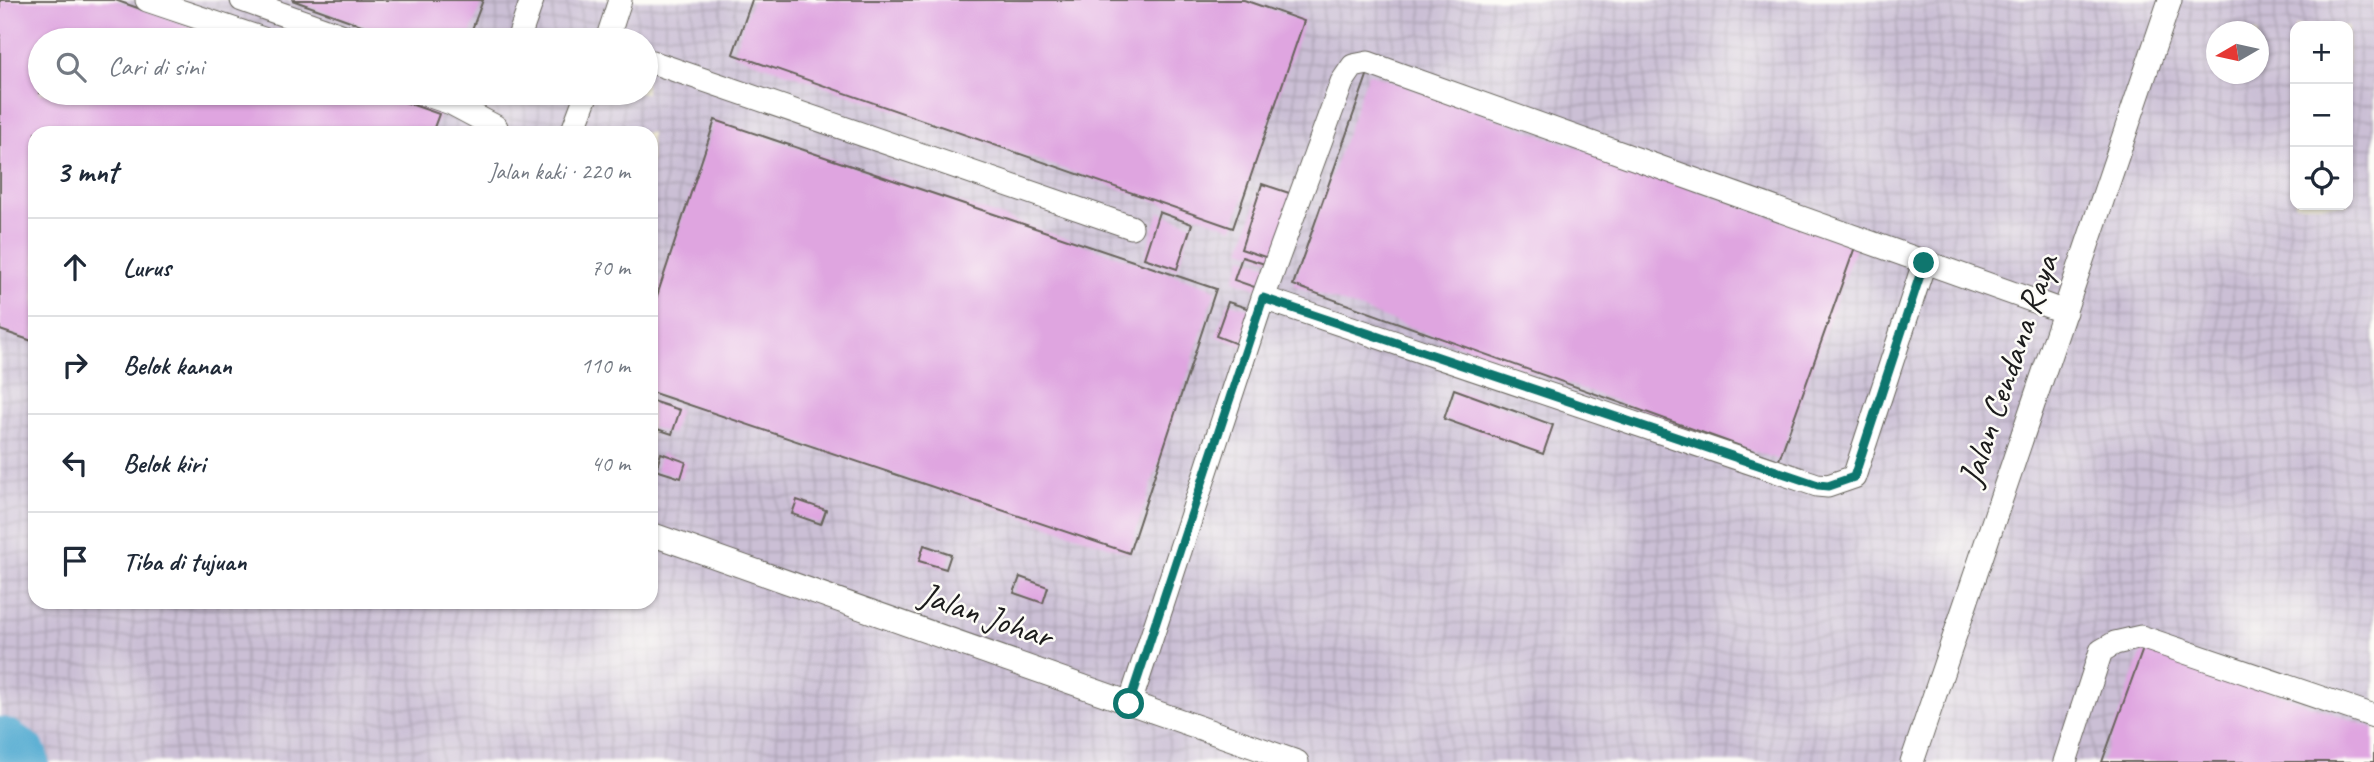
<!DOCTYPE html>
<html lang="id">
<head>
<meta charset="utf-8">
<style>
	:root { --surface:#fff; --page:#f2f2f3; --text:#1f2937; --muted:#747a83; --line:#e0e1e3 }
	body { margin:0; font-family:Caveat,sans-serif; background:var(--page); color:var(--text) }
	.controls { position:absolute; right:21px; top:21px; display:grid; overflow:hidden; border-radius:14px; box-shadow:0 2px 5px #0004 }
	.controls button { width:63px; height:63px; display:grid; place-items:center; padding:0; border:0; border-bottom:2px solid var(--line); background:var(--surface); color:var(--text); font:35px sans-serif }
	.compass { position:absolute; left:2206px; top:21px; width:63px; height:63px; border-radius:50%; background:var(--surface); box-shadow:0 2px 5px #0004; rotate:261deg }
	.stop { position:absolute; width:21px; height:21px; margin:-16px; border:5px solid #0f766e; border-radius:50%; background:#fff }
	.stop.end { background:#0f766e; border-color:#fff; box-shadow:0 2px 7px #0008 }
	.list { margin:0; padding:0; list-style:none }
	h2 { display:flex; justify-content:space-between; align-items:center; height:91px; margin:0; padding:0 28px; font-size:30px }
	h2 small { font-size:23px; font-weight:400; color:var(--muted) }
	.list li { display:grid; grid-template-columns:46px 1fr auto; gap:21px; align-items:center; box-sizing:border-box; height:98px; padding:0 28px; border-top:2px solid var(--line) }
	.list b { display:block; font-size:26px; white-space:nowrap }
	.list em { font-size:23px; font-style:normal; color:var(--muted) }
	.icon { flex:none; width:38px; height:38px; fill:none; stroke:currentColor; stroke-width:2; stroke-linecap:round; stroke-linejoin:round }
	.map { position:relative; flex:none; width:2374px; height:762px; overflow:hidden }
	.search { position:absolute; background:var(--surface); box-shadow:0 2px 5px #0004; left:28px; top:28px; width:630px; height:77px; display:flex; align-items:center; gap:18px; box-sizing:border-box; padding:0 24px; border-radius:38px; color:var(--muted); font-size:26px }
	.panel { position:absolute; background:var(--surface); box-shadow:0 2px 5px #0004; left:28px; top:126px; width:630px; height:483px; border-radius:21px }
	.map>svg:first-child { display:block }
	.industrial { fill:url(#industrial-grid); fill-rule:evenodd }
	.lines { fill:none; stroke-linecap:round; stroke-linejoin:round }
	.river { stroke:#55acd2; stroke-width:70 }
	.building { fill:#dfa5e0 }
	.service-casing { stroke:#67645c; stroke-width:25 }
	.service { stroke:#fff; stroke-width:23 }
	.route { stroke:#0f766e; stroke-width:9 }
	.labels { text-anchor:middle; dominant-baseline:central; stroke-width:5; stroke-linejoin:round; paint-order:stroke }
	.street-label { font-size:35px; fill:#1c1c1c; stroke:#fdfcf7 }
</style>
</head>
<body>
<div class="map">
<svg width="2374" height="762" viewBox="0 0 2374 762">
	<defs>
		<pattern id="industrial-grid" width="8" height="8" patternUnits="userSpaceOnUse" patternTransform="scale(1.75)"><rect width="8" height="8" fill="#cbbfd5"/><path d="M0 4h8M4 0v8" fill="none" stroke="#aea4b6"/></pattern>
	</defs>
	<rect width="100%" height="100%" fill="#fdfcf7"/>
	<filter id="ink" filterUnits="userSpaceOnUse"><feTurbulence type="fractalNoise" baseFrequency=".0143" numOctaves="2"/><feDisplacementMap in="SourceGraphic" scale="14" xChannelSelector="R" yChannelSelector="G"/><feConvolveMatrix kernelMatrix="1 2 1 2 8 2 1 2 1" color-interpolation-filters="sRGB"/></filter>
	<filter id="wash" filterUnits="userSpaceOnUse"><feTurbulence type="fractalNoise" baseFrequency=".00686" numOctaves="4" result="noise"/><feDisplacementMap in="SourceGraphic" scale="28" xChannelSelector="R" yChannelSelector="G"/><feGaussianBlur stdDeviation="1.57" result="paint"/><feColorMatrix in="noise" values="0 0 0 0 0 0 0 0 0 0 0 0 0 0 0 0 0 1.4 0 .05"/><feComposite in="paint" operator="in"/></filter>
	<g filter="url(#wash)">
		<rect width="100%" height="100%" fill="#f1ebd3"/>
		<path class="industrial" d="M0 0H2374V762H0ZM2295 26H2348V205H2295ZM2216 32H2258V74H2216ZM40 40H646V93H40ZM35 133H651V602H35Z"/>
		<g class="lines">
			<path class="river" d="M0 752 14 762"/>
		</g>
		<g id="blocks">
			<path class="building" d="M0 0H115L229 40H40V93H379L439 114 432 133H35V342L0 330Z
				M292 0H483L468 40H403Z
				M752 0H1244L1304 21 1233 228 733 54Z
				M1368 73 1855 247 1779 460 1293 285Z
				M715 120 1216 289 1129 553 651 392V314Z
				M1262 184 1295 195 1274 260 1241 249Z
				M1159 212 1192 224 1177 269 1144 258Z
				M1242 257 1268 265 1260 289 1234 280Z
				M1228 302 1253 310 1242 346 1216 336Z
				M1454 389 1553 425 1543 454 1444 419Z
				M652 401 680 410 672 434 651 427Z
				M661 453 686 462 681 478 656 470Z
				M797 500 826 510 821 524 792 514Z
				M924 545 951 554 946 569 919 561Z
				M1020 577 1048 587 1043 603 1014 593Z
				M2144 646 2374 728V762H2102Z"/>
		</g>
	</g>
	<g filter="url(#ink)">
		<use href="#blocks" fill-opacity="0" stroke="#67645c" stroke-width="2"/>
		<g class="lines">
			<g class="service-casing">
				<path id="service" d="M147 0 266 40
					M242 0 355 40
					M518 40 532 0
					M607 40 620 0
					M646 60 1131 227
					M421 93 451 103 496 127 494 133
					M572 133 587 93
					M1263 298 1817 485 1828 486 1854 477 1924 263
					M651 534 1297 762
					M1130 703 1263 298 1342 82 1353 66 1368 63 1401 75 2065 312
					M1912 762 2170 0
					M2065 762 2101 651 2115 643 2141 637 2374 716"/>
			</g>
			<use href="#service" class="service"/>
		</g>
	</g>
	<g class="lines" filter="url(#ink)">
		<path class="route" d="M1129 704 1263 298 1818 485 1828 486 1854 477 1924 263"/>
	</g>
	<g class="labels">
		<g class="street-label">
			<text transform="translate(2008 370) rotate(-71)">Jalan Cendana Raya</text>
			<text transform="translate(986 615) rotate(19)">Jalan Johar</text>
		</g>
	</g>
</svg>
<div class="controls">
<button>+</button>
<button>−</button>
<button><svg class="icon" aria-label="locate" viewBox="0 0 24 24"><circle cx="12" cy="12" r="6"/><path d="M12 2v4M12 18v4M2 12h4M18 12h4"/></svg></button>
</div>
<svg class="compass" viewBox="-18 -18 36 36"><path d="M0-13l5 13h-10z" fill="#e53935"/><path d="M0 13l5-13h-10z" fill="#747a83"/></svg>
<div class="stop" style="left:1129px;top:704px"></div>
<div class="stop end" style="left:1924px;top:263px"></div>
<div class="search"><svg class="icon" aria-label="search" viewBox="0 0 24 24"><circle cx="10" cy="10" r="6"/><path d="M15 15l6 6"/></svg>Cari di sini</div>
<section class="panel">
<h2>3 mnt<small>Jalan kaki · 220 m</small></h2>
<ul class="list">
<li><svg class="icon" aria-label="ahead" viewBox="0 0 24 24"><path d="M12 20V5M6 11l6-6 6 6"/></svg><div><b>Lurus</b></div><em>70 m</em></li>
<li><svg class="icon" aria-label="right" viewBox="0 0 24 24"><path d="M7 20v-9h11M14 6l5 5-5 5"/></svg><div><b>Belok kanan</b></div><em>110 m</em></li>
<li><svg class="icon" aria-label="left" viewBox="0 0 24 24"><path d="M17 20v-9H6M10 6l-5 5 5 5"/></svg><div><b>Belok kiri</b></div><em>40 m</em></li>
<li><svg class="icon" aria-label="arrive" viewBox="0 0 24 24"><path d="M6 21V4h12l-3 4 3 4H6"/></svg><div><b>Tiba di tujuan</b></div></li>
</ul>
</section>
</div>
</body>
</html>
